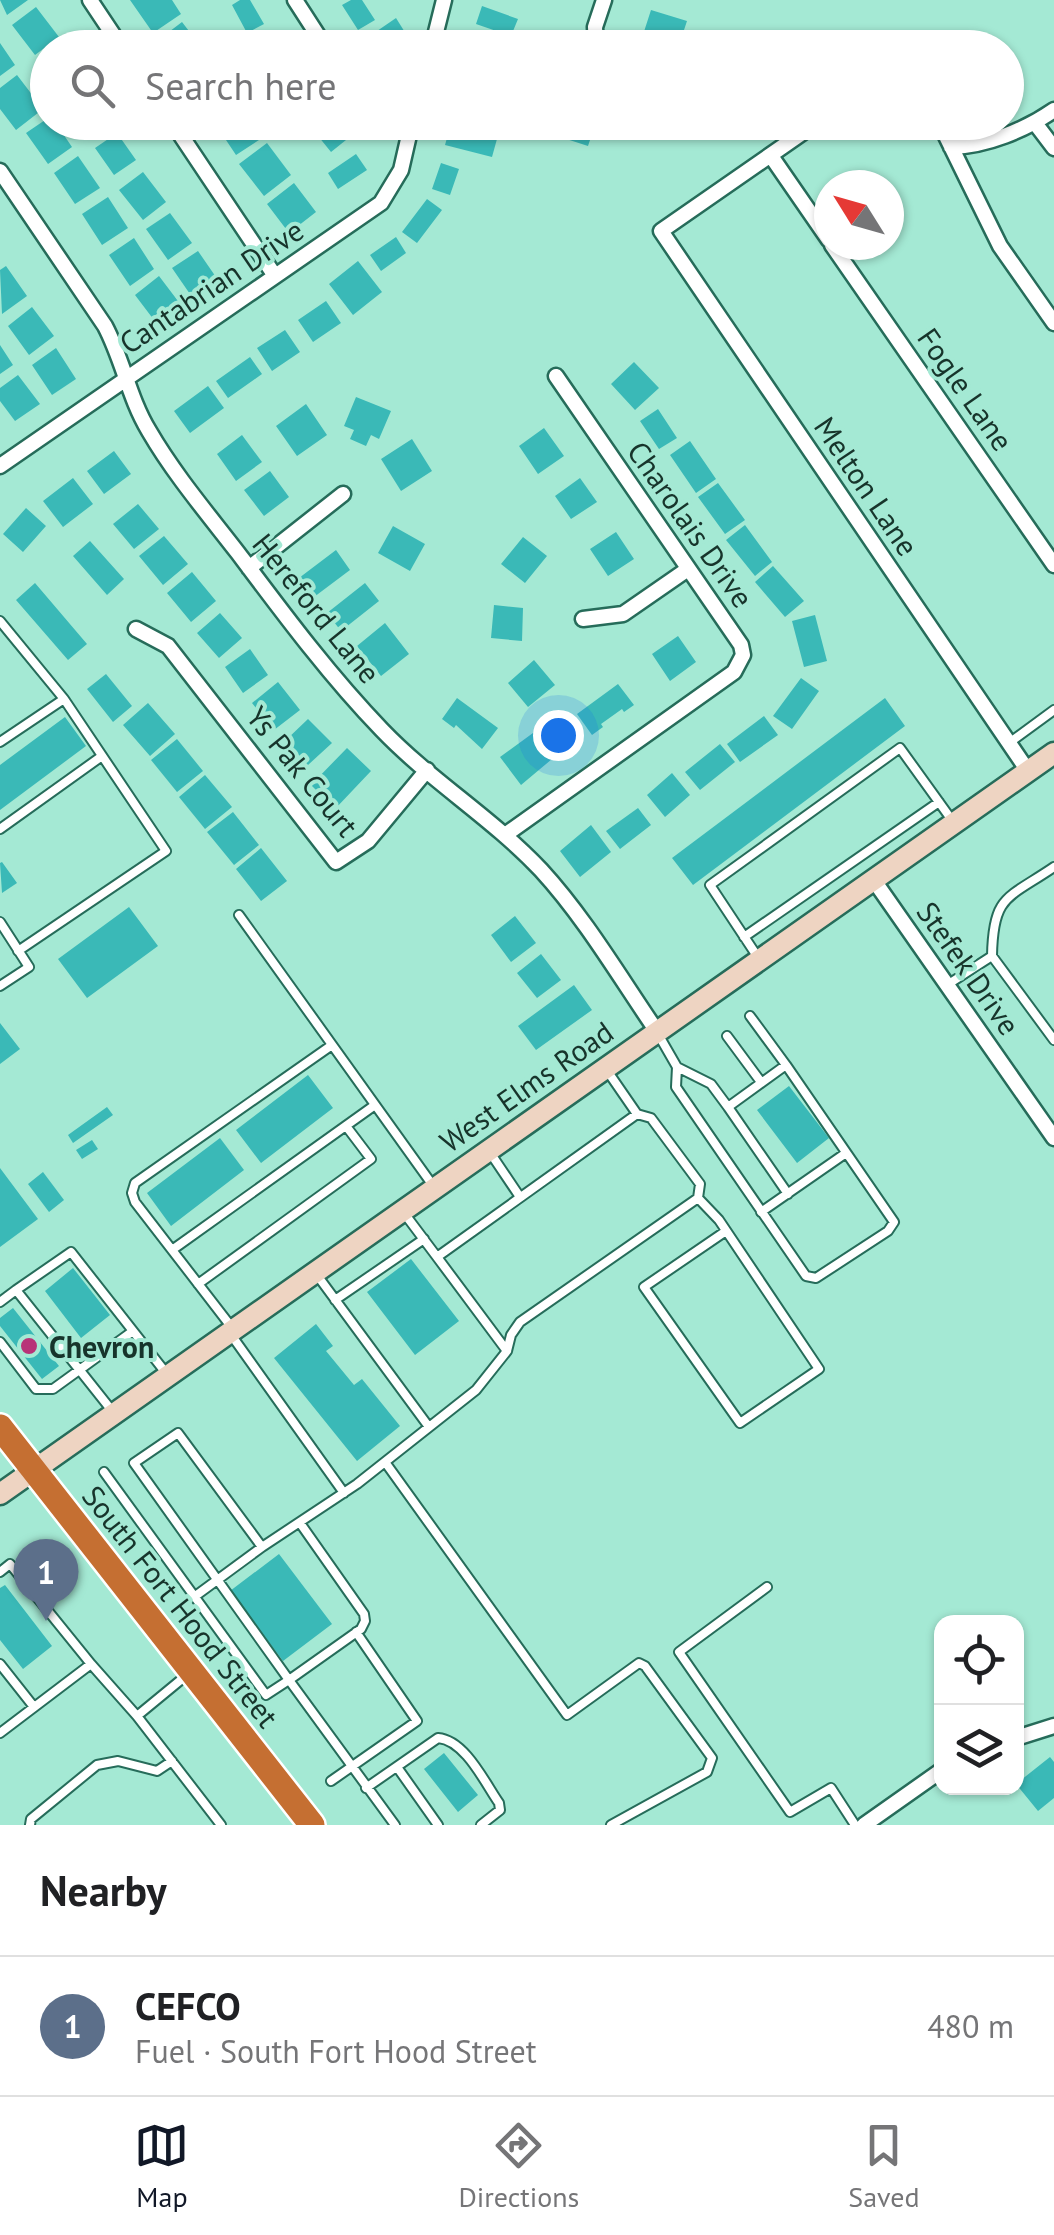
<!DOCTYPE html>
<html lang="en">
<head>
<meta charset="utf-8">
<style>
	:root { --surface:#fff; --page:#f2f2f2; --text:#202124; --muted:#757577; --line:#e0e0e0; --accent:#111827 }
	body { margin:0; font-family:"PT Sans",sans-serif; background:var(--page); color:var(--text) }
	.controls { position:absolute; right:30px; bottom:30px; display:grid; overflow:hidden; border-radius:20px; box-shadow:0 2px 8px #0004 }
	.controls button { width:90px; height:90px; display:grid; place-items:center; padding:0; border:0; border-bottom:2px solid var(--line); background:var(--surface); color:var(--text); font:50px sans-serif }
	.compass { position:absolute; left:814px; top:170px; width:90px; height:90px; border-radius:50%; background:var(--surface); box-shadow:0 2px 8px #0004; rotate:307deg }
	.you { position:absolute; left:558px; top:735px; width:35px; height:35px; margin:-25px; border:8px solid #fff; border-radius:50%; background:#1a73e8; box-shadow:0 0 0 15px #1a73e833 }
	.badge { display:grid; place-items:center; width:65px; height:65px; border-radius:50%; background:var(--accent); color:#fff; font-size:32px; font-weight:700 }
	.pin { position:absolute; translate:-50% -82px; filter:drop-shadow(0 2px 5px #0008) }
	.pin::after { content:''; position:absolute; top:52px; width:35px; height:30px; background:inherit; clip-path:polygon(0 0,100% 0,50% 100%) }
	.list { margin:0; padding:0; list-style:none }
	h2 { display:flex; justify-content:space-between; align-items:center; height:130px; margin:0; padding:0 40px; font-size:42px }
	h2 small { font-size:32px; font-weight:400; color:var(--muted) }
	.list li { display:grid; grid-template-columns:65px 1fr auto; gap:30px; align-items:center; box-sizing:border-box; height:140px; padding:0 40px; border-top:2px solid var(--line) }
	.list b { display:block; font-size:38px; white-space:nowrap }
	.list p { margin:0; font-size:32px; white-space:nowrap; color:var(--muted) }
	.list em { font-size:32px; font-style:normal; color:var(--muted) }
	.icon { flex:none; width:55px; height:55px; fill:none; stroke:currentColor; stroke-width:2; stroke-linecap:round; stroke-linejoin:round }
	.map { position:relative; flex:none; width:1054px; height:1825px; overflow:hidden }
	.search { position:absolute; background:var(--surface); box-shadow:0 2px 8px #0004; left:30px; right:30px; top:30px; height:110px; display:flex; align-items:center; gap:25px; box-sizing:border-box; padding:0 35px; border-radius:55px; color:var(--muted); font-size:38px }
	.sheet { height:270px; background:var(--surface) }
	nav { display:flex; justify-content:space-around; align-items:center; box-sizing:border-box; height:140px; border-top:2px solid var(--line); background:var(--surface); font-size:28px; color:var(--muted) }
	nav a { display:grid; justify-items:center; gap:5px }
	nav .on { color:var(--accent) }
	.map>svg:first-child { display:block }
	.building { fill:#3ab9b7 }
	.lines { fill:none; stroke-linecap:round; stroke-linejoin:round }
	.lane-casing { stroke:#266c5a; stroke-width:12 }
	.street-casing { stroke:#266c5a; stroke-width:19 }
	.secondary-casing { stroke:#266c5a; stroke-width:25 }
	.highway-casing { stroke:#fff; stroke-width:30 }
	.lane { stroke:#fff; stroke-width:8 }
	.street { stroke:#fff; stroke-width:14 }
	.secondary { stroke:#eed4c2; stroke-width:20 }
	.highway { stroke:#c56f32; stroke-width:25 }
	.poi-dot { fill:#b83378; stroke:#a4e9d4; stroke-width:4 }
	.labels { text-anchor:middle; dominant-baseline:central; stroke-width:8; stroke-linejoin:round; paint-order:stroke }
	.street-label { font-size:30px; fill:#17342b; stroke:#a4e9d4 }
	.poi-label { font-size:30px; font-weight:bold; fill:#17342b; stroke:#a4e9d4; text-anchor:start }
</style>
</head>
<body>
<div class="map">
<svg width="1054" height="1825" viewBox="0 0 1054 1825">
	<rect width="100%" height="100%" fill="#a4e9d4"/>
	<path class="building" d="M0 0H28L7 15Z
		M130 0H172L181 14 153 33Z
		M240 0H250L264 24 247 33 232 5Z
		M351 0H362L375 20 358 30 342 5Z
		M482 6 518 19 511 36 476 24Z
		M36 7 59 37 35 55 12 25Z
		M651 10 687 21 678 48H652L640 44Z
		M396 18 406 34 386 48H369L364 40Z
		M182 22 202 48H162L157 41Z
		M273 33 283 48H259L257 44Z
		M0 43 15 65 0 76Z
		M17 75 43 109 16 130 0 109V88Z
		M48 118V122H55L72 147 48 164 26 133Z
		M75 122H108L86 138Z
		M214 122H252L262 138 236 155Z
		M324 122H332L346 140 331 152 314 131Z
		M558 122H596L588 146 554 135Z
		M450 127 497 139 492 157 445 145Z
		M117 133 136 160 114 175 95 148Z
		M267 143 291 175 264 196 239 164Z
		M356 154 367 170 338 189 328 173Z
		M78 156 100 188 75 204 54 173Z
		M441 163 459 169 450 195 432 189Z
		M143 172 166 202 143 220 119 190Z
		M294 183 316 212 289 233 267 204Z
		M108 197 128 228 102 245 82 214Z
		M427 199 442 210 417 243 402 232Z
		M170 213 192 243 168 260 146 229Z
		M396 237 406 253 381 271 370 255Z
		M134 238 154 269 130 286 109 255Z
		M198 251 218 280 192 297 172 268Z
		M358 261 382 292 353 315 329 284Z
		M6 266 27 296 2 314 0 270Z
		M159 276 181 305 157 324 135 295Z
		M326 301 341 323 313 342 298 320Z
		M32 307 54 336 29 355 8 326Z
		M285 330 300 352 272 371 257 348Z
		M0 345 13 365 0 374Z
		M56 348 76 379 52 395 32 365Z
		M250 357 262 374 228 398 216 381Z
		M634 362 659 388 635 410 611 384Z
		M18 375 40 404 15 421 0 401V388Z
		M208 386 224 408 190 433 174 411Z
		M356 397 391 411 379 439 371 435 366 446 350 439 354 430 344 426Z
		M306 404 327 435 297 456 276 426Z
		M658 409 677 438 659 449 640 421Z
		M544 428 564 456 538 474 519 446Z
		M242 435 262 462 236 481 217 454Z
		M412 439 432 471 401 491 381 459Z
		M690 441 716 479 696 493 670 455Z
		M114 451 131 474 104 494 87 471Z
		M270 471 289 497 264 516 244 490Z
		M73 478 93 504 63 527 43 501Z
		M580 478 597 502 571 519 555 496Z
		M718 483 745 520 725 534 698 497Z
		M138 504 159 529 134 549 113 524Z
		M26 508 46 526 23 552 3 534Z
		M745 525 772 562 755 576 726 540Z
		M393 526 425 544 410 571 378 553Z
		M616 532 634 559 608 576 590 549Z
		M164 536 188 564 163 585 139 556Z
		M523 537 547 556 525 583 501 564Z
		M90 541 124 579 107 595 73 556Z
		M336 550 350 570 314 597 299 578Z
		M773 566 804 601 785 617 755 582Z
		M192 572 216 601 191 622 167 593Z
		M35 583 87 644 68 660 16 600Z
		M365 583 379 601 341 631 327 613Z
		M494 605 523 608 522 641 491 638Z
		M220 613 242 638 219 658 197 633Z
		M815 615 827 661 804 667 792 621Z
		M385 623 409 654 381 676 357 646Z
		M678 636 696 662 670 681 652 654Z
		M250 649 268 675 243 693 225 667Z
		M534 660 555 685 528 707 508 683Z
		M106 674 132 706 113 722 87 689Z
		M801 678 819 691 792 729 773 716Z
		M278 682 300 710 274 730 252 703Z
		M618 684 634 705 624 712 622 709 601 724 603 727 592 735 577 714Z
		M457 698 498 728 482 749 456 725 454 728 442 719Z
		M885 698 905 726 693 885 672 858Z
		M148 703 175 734 150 756 123 725Z
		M764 716 778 735 740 762 727 744Z
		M65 717 86 746 0 810V765Z
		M308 719 332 743 308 765 285 741Z
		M533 733 552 759 521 785 500 757Z
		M177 739 203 771 177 792 151 760Z
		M720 744 735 762 700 790 685 772Z
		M347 748 371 771 335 809 311 785Z
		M672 773 690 795 665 817 647 795Z
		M205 775 232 807 205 829 179 797Z
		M638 808 651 825 620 849 606 831Z
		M233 812 259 845 234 865 207 832Z
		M591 825 611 852 580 877 560 851Z
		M261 848 287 881 261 901 236 869Z
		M2 862 17 883 2 893 0 863Z
		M129 907 158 946 87 998 58 959Z
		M515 916 536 943 511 962 491 935Z
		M541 954 561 980 537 998 517 973Z
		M574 985 592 1010 536 1050 518 1026Z
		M0 1023 20 1049 0 1064Z
		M308 1075 333 1108 261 1163 236 1130Z
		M789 1086 829 1138 797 1163 757 1110Z
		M107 1107 113 1115 73 1143 68 1135Z
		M220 1138 244 1170 171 1226 147 1193Z
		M92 1140 98 1149 82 1159 76 1150Z
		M0 1168 38 1219 0 1247Z
		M43 1172 64 1200 49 1212 28 1184Z
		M411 1259 459 1321 415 1355 367 1292Z
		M73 1268 110 1315 81 1338 45 1291Z
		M13 1308 59 1366 42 1379 0 1326V1318Z
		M316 1324 333 1346 326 1351 354 1385 362 1379 400 1426 357 1461 274 1358Z
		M279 1554 332 1624 283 1661 230 1591Z
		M5 1585 52 1646 23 1669 0 1640V1588Z
		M444 1753 478 1795 458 1812 424 1769Z
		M1050 1757 1054 1762V1798L1038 1811 1016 1784Z"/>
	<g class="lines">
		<g class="lane-casing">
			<path id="lane" d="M0 621 64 699 0 742
				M1009 743 1054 710
				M0 829 102 756
				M239 915 434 1187
				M0 922 29 967 0 986
				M744 937 939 802
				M18 951 166 851 64 699
				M992 956C993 895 1007 899 1054 867
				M759 959 710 885 900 748 954 823
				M947 985 992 956 1054 1040
				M750 1016 786 1065
				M658 1034 677 1067 676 1087 806 1276 816 1278 888 1231 894 1222 786 1065 728 1107 711 1084 677 1067
				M727 1036 761 1082
				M728 1107 788 1194
				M489 1151 520 1197
				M698 1198 719 1220 819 1369 740 1423 644 1287 726 1231
				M761 1212 846 1153
				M404 1213 437 1257
				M172 1250 375 1105
				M317 1275 429 1427
				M198 1284 371 1159 346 1126
				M16 1290 71 1252 166 1373
				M335 1300 424 1239
				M0 1302 16 1290 113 1412
				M233 1329 135 1202 132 1193 135 1183 332 1045
				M232 1336 344 1493
				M0 1342 36 1389H53L133 1331
				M507 1351 437 1257 637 1114
				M385 1462 567 1715 639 1663 645 1666 712 1758 707 1772 611 1825
				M104 1472 266 1695 289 1680 134 1463 178 1433 262 1547
				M300 1523 364 1614 365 1621 361 1629 289 1680 395 1825
				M0 1572 10 1564 91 1664
				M767 1587 679 1652 790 1812 831 1788 855 1825
				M194 1597 262 1547 357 1484 476 1390 507 1351 511 1335 520 1322 698 1198 700 1184 651 1118 637 1114 606 1069
				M0 1664 34 1707
				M137 1716 188 1674
				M0 1733 91 1664 137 1716 221 1825
				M397 1767 438 1825
				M331 1781 417 1721 356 1632
				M366 1788 438 1738C465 1740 485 1783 499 1803L500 1810 481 1825
				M30 1825 31 1819 97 1765 118 1761 157 1771 172 1761"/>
		</g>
		<g class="street-casing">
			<path id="street" d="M90 0 122 48
				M295 0 326 48
				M432 48 444 0
				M596 48 595 27 604 0
				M172 122 275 276
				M390 122 409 136
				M818 122 661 231 1028 771
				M939 122 1000 246 1054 323
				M1035 123 1054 148
				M951 147C987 146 1025 130 1054 110
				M771 156 829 240
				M0 171 105 326C123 360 129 398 149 431 174 474 207 513 238 553 283 613 329 675 382 730 431 781 492 818 541 870 585 918 619 976 656 1030
				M832 245 1054 565
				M0 466 381 203 401 170 412 122
				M249 568 343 494
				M583 619 623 614 688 569
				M136 629 168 646 336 862 368 841 427 770
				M505 835 734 672 743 655 741 645 556 376
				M873 879 1054 1138
				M1016 1738 1054 1726
				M864 1825 942 1770"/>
		</g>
		<g class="secondary-casing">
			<path id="secondary" d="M0 1494 1054 753"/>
		</g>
		<g class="highway-casing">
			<path id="highway" d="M0 1427 312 1825"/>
		</g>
		<use href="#lane" class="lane"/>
		<use href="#street" class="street"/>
		<use href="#secondary" class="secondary"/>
		<use href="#highway" class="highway"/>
	</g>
	<circle class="poi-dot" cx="29" cy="1346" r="10"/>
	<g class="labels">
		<g class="street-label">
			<text transform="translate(211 286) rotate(-34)">Cantabrian Drive</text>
			<text transform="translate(966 389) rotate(55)">Fogle Lane</text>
			<text transform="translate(867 486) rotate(56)">Melton Lane</text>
			<text transform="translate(691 524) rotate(55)">Charolais Drive</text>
			<text transform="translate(317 608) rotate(51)">Hereford Lane</text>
			<text transform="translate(303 771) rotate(51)">Ys Pak Court</text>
			<text transform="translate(969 968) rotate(55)">Stefek Drive</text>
			<text transform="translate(526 1086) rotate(-35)">West Elms Road</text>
			<text transform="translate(181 1606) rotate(52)">South Fort Hood Street</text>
		</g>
		<g class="poi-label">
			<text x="49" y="1346">Chevron</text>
		</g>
	</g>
</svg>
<div class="controls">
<button><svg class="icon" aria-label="locate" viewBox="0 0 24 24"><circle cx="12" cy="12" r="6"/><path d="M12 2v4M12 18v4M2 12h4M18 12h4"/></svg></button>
<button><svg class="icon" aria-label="layers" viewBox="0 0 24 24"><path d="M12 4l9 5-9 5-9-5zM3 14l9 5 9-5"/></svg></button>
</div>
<svg class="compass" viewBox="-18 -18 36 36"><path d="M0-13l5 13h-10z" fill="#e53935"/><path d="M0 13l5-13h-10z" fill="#757577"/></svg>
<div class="you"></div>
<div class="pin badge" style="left:46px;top:1621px;background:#5c6f8a">1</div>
<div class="search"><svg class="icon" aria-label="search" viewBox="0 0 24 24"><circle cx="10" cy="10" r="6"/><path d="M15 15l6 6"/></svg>Search here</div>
</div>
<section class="sheet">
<h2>Nearby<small></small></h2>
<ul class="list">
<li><span class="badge" style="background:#5c6f8a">1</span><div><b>CEFCO</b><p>Fuel · South Fort Hood Street</p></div><em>480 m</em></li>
</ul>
</section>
<nav>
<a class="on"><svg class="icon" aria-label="map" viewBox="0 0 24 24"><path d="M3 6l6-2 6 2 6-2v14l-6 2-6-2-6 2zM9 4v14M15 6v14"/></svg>Map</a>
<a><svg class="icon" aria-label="directions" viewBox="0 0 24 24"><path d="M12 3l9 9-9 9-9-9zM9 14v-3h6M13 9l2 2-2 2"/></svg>Directions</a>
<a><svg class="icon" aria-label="saved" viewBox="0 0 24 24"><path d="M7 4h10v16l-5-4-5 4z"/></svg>Saved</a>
</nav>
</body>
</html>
